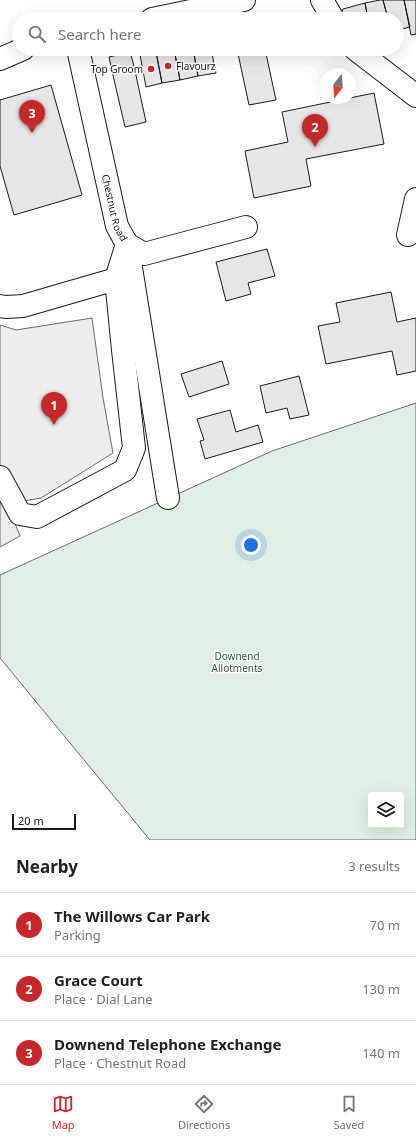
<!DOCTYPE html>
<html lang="en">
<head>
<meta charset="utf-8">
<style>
	:root { --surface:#fff; --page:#f6f6f6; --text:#222; --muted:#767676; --line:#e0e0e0; --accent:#c62828 }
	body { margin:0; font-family:"Noto Sans",sans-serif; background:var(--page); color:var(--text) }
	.controls { position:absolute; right:12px; bottom:12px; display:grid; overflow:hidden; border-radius:4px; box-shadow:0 4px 16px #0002 }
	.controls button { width:36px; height:36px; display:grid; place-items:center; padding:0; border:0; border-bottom:1px solid var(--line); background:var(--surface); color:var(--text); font:20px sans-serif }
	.compass { position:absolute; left:320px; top:68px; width:36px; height:36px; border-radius:50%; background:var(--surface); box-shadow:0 4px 16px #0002; rotate:197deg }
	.scale { position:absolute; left:12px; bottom:10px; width:64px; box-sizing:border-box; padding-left:4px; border:2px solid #1a1a1a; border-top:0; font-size:11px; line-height:14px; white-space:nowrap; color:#1a1a1a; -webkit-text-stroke:3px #fff; paint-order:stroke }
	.you { position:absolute; left:251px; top:545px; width:14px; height:14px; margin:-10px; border:3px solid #fff; border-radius:50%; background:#1a73e8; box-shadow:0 0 0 6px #1a73e833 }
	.badge { display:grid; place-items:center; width:26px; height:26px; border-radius:50%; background:var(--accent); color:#fff; font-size:13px; font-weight:700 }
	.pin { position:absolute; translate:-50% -33px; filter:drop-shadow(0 1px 2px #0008) }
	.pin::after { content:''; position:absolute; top:21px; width:14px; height:12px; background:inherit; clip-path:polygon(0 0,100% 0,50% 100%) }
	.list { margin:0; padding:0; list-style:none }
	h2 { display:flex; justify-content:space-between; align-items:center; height:52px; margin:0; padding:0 16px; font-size:17px }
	h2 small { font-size:13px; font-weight:400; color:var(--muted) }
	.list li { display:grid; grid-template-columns:26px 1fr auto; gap:12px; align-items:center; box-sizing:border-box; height:64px; padding:0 16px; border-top:1px solid var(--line) }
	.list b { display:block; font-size:15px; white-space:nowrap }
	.list p { margin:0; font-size:13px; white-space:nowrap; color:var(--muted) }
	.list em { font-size:13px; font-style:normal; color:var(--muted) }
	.icon { flex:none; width:22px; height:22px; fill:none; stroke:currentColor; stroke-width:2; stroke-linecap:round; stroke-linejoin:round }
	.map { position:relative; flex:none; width:416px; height:840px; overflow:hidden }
	.search { position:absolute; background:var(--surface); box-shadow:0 4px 16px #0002; left:12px; right:12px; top:12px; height:44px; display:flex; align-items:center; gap:10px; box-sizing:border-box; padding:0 14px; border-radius:22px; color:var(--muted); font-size:15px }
	.sheet { height:244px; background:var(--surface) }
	nav { display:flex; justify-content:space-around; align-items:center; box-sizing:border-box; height:56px; border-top:1px solid var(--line); background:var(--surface); font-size:11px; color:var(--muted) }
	nav a { display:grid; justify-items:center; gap:2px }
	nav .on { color:var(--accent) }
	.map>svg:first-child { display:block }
	.green { fill:#e0efe3; stroke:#6a6a6a; fill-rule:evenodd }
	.parking { fill:#ededed; stroke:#6a6a6a }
	.building { fill:#e6e6e6; stroke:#1a1a1a }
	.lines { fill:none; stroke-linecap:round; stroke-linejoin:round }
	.minor-casing { stroke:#1a1a1a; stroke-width:24 }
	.major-casing { stroke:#1a1a1a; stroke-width:24 }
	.minor { stroke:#fff; stroke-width:22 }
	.major { stroke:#fff; stroke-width:22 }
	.poi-dot { fill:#c62828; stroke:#fff; stroke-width:1.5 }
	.labels { text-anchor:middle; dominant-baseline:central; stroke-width:3; stroke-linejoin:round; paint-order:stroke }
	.poi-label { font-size:10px; fill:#1a1a1a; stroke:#fff; text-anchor:start }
	.street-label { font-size:10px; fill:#1a1a1a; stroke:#fff }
	.park-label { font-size:10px; fill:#2b5a34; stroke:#fff }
</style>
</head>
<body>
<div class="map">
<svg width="416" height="840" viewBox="0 0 416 840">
	<rect width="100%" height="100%" fill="#fff"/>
	<path class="green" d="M416 403V840H150L0 658V575L272 451ZM371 795H401V825H371Z"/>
	<path class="parking" d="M92 318 103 398 113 453 41 498 7 504 20 536 0 547V325L16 330Z"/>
	<path class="building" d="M380 0H383L388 19H368L365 3Z
		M383 0H404L410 27 398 30 400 39H397V19H388Z
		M404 0H416V34L411 35Z
		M365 3 368 19H338L343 9Z
		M174 49H193L198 76 180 80Z
		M174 49 180 80 162 83 156 52Z
		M193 49H211L216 73 198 76Z
		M237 49H265L276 100 249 105Z
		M130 52 134 66 112 71 109 57Z
		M156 52 162 83 146 87 140 55Z
		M134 66 146 122 125 127 112 71Z
		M51 85 82 195 14 215 0 166V100Z
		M374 93 384 144 306 159 311 186 254 198 245 151 288 142 282 112Z
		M267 249 275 276 248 283 251 294 226 301 216 262Z
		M391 292 397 322 416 318V371L397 375 392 351 326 364 318 326 340 322 336 303Z
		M222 361 229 384 189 397 181 374Z
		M299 376 309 415 290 419 287 408 266 413 260 386Z
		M230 410 236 432 258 425 263 442 205 459 200 441 204 440 197 419Z"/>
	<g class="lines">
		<g class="minor-casing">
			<g id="minor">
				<path d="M322 0 333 19"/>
				<path id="s1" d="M78 49 117 226 127 244 144 254 246 227"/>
				<path d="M355 49 416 96"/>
				<path d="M408 235 416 199"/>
				<path d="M128 249 168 498"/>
				<path d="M0 306 6 307 23 306 116 279"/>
				<path d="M0 477 20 514 37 517 125 470 134 448 123 350 116 279 127 244"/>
			</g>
		</g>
		<g class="major-casing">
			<path id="major" d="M152 19 244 0
				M0 59 23 49"/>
		</g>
		<use href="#minor" class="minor"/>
		<use href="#major" class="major"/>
	</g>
	<g class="poi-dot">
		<circle cx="168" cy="66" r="4"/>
		<circle cx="151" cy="69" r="4"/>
	</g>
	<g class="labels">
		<g class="poi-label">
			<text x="176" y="66">Flavourz</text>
			<text x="143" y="69" text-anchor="end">Top Groom</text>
		</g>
		<g class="street-label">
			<text stroke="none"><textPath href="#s1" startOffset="163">Chestnut Road</textPath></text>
		</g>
		<g class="park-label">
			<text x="237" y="656">Downend<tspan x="237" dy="12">Allotments</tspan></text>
		</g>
	</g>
</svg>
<div class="controls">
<button><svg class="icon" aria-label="layers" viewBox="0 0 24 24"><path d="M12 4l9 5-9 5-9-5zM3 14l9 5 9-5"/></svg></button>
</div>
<svg class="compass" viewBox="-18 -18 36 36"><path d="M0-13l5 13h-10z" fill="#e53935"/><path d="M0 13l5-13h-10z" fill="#767676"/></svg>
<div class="scale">20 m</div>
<div class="you"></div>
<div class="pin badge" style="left:54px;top:425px">1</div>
<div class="pin badge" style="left:315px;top:147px">2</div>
<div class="pin badge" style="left:32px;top:133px">3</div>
<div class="search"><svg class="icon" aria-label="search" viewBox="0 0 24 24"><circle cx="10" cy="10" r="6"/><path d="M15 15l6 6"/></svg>Search here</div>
</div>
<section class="sheet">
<h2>Nearby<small>3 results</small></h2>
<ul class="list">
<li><span class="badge">1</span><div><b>The Willows Car Park</b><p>Parking</p></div><em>70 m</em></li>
<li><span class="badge">2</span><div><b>Grace Court</b><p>Place · Dial Lane</p></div><em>130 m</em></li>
<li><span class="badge">3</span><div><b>Downend Telephone Exchange</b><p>Place · Chestnut Road</p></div><em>140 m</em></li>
</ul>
</section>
<nav>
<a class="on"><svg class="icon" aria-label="map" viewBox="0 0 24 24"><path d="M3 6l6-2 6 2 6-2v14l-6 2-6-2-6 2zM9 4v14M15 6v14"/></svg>Map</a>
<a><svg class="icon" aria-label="directions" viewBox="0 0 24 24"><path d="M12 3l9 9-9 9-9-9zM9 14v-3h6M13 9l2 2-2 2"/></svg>Directions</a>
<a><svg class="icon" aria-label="saved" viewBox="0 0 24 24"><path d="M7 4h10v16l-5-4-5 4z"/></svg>Saved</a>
</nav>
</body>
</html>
